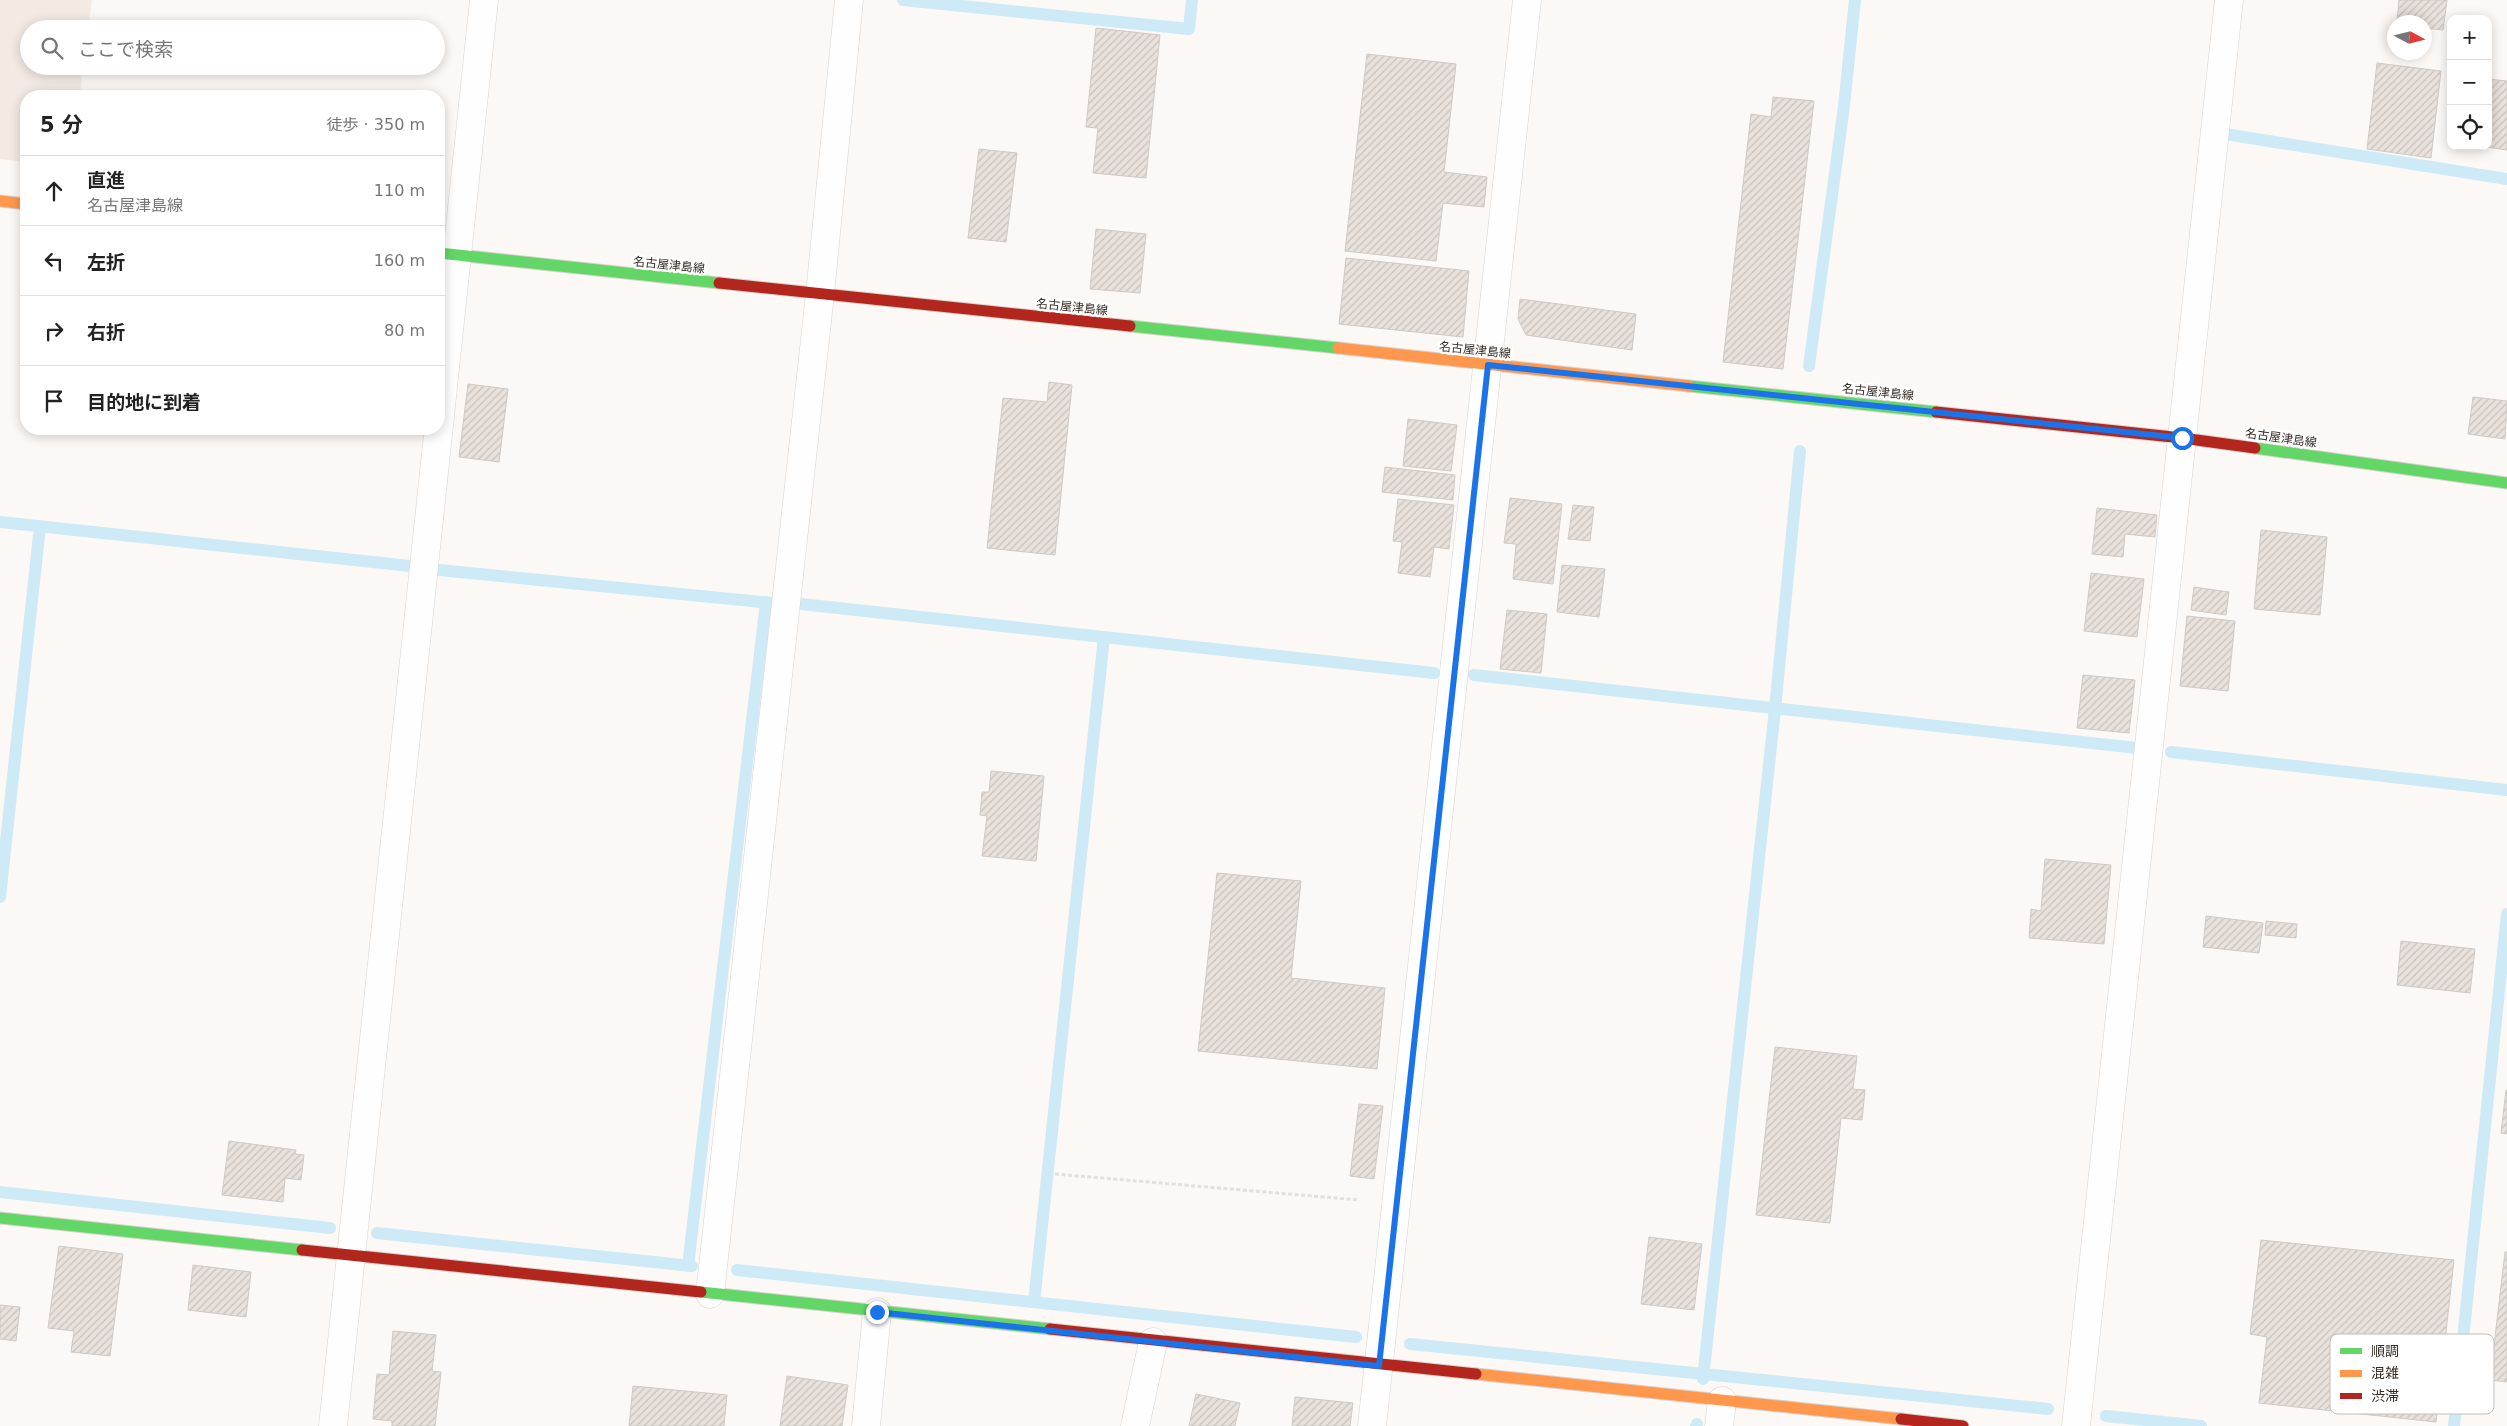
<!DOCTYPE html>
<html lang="ja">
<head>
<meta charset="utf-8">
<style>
	:root { --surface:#fff; --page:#f6f6f6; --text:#222; --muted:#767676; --line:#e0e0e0 }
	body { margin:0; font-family:"DejaVu Sans","Noto Sans JP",sans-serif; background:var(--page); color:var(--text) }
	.controls { position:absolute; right:15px; top:15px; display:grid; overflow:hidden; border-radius:10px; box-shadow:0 2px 12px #0003 }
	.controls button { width:45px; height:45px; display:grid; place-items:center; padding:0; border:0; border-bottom:1px solid var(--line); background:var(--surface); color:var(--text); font:25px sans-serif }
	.compass { position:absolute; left:2387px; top:15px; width:45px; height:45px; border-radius:50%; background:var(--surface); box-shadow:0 2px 12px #0003; rotate:97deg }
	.stop { position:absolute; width:15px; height:15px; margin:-11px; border:4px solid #1a73e8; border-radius:50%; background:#fff }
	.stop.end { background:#1a73e8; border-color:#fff; box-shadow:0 1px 5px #0008 }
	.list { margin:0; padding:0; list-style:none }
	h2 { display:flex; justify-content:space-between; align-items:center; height:65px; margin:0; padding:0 20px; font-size:21px }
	h2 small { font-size:16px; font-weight:400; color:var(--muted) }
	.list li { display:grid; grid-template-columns:32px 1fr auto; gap:15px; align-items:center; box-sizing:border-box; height:70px; padding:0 20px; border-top:1px solid var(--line) }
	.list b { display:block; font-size:19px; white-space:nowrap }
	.list p { margin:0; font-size:16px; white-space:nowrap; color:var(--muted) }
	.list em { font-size:16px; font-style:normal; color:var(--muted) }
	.icon { flex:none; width:28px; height:28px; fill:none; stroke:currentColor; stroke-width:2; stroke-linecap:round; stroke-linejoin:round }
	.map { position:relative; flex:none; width:2507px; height:1426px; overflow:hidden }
	.search { position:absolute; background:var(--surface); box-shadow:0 2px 12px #0003; left:20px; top:20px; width:425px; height:55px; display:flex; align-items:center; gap:12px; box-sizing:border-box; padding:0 18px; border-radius:28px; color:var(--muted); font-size:19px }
	.panel { position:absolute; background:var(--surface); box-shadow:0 2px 12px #0003; left:20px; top:90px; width:425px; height:345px; border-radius:20px }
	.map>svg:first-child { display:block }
	.built { fill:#f4eae4 }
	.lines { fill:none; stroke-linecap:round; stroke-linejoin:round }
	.stream { stroke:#ceeaf6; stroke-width:12 }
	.building { fill:url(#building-hatch); stroke:#d0cac5 }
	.street-casing { stroke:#d9d2cd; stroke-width:29 }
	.fast-casing { stroke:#d9d2cd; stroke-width:13 }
	.slow-casing { stroke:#d9d2cd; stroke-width:13 }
	.jam-casing { stroke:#d9d2cd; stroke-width:13 }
	.path { stroke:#e1dfdf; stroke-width:3; stroke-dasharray:4 2.5; stroke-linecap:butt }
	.street { stroke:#fefefe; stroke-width:28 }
	.fast { stroke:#63d668; stroke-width:11 }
	.slow { stroke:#ff974d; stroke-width:11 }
	.jam { stroke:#b3261e; stroke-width:11 }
	.route { stroke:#1a73e8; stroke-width:6 }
	.labels { text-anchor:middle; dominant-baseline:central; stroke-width:5; stroke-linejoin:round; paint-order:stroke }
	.street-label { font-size:12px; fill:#362b23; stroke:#fff }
	.key { fill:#fff; stroke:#c3bfbd; stroke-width:1 }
	.key-label { font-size:14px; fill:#362b23 }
</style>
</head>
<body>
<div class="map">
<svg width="2507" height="1426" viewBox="0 0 2507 1426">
	<defs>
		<pattern id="building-hatch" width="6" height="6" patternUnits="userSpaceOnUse" patternTransform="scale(1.25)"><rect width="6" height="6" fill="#e8e1dc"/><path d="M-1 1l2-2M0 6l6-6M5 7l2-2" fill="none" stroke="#c8c1bc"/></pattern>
	</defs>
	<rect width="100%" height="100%" fill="#fbf8f6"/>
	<path class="built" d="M0 0H92L88 29H29V66H83L80 96H26V162L0 159Z"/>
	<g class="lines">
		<path class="stream" d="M903 0 1189 29 1192 0
			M2225 134 2507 179
			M1809 366 1844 106 1855 0
			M0 522 410 566
			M439 570 771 603
			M801 604 1434 673
			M1474 675 2137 748
			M2171 752 2507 790
			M0 897 40 526
			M0 1192 330 1228
			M377 1233 692 1266
			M688 1266 766 602
			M737 1270 1356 1337
			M1034 1302 1104 637
			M1410 1344 2048 1409
			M1703 1379 1775 709 1800 451
			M2106 1416 2201 1426
			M1696 1426 1697 1424
			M2454 1426 2507 914"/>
	</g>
	<path class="building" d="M2399 0H2447L2443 30 2424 28V22H2397Z
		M1096 28 1160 35 1146 178 1093 173 1098 128 1086 127Z
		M1367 54 1456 64 1444 172 1487 177 1484 207 1443 203 1436 261 1345 251Z
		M2377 63 2441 71 2431 158 2367 149Z
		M2488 79 2507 81V150L2480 146H2488Z
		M1773 97 1814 101 1783 369 1723 362 1751 114 1771 117Z
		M979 149 1017 153 1006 242 968 238Z
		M1096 229 1146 234 1140 293 1090 289Z
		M1346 258 1469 271 1463 337 1339 324Z
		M1520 299 1636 314 1632 350 1526 335 1518 319Z
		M1049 382 1072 385 1055 555 987 548 1003 398 1047 402Z
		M468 384 508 389 499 462 459 457Z
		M2473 397 2507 401 2505 439 2468 434Z
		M1408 419 1457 425 1451 471 1403 466Z
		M1385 467 1455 475 1453 500 1382 492Z
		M1510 498 1562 504 1553 584 1513 579 1516 544 1504 543Z
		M1398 499 1454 505 1449 549 1434 547 1430 577 1398 573 1402 542 1393 541Z
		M1573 505 1594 507 1590 541 1568 539Z
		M2097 508 2157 515 2155 537 2125 534 2123 557 2092 554Z
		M2261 530 2327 537 2320 615 2254 609Z
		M1562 565 1605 569 1599 617 1557 612Z
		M2091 573 2144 579 2137 637 2084 631Z
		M2194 587 2229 592 2226 615 2191 610Z
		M1507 610 1547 614 1541 673 1500 669Z
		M2187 616 2235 621 2228 691 2180 686Z
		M2083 675 2135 680 2129 733 2077 728Z
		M991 771 1044 776 1036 861 982 856 987 816 980 815 982 792H989Z
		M2045 859 2111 865 2104 944 2029 938 2031 909 2041 911Z
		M1217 873 1301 881 1291 978 1385 988 1377 1069 1198 1051Z
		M2206 916 2263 923 2259 953 2203 947Z
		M2266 921 2297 924 2296 938 2265 935Z
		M2401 941 2475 949 2470 993 2397 985Z
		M1775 1047 1857 1056 1853 1089 1865 1090 1862 1120 1841 1118 1830 1223 1756 1215Z
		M2506 1090H2507V1134L2501 1133Z
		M1359 1104 1383 1106 1374 1179 1350 1176Z
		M229 1141 296 1150 295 1154 304 1155 301 1180 285 1178 283 1202 222 1195Z
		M1649 1237 1702 1244 1694 1310 1641 1304Z
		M2261 1240 2454 1260 2436 1422 2259 1403 2267 1337 2250 1334Z
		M59 1246 123 1254 110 1356 71 1352 74 1331 48 1328Z
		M2505 1252H2507V1382L2490 1380Z
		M193 1265 251 1272 246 1317 188 1310Z
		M0 1305 20 1307 16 1341 0 1339Z
		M393 1331 436 1335 432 1371 441 1372 435 1426H392V1421L373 1419 377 1374 389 1375Z
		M787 1376 848 1385 842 1426H780Z
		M633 1386 727 1395 724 1426H629Z
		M1196 1394 1240 1403 1235 1426H1189Z
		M1295 1397 1353 1403 1350 1426H1292Z"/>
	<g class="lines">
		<g class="street-casing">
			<path id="street" d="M710 1294 820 294 849 0
				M333 1426 484 0
				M866 1426 877 1312
				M1135 1426 1153 1342
				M1372 1426 1527 0
				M1719 1426 1722 1401
				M2076 1426 2229 0"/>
		</g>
		<g class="fast-casing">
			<path id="fast" d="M439 253 719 283
				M1130 326 1338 348
				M1689 386 1936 412
				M2255 448 2507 483
				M0 1218 302 1250
				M701 1292 1050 1329"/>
		</g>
		<g class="slow-casing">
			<path id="slow" d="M0 201 26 204
				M1338 348 1689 386
				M1476 1374 1901 1419"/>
		</g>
		<g class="jam-casing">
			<path id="jam" d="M719 283 1130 326
				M1936 412 2182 438 2255 448
				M302 1250 701 1292
				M1050 1329 1476 1374
				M1901 1419 1963 1426"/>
		</g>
		<path class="path" d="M1055 1174 1359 1200"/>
		<use href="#street" class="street"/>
		<use href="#fast" class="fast"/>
		<use href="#slow" class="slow"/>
		<use href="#jam" class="jam"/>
	</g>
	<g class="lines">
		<path class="route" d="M877 1312 1379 1366 1488 365 2182 438"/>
	</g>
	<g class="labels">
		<g class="street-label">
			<text transform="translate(669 265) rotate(6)">名古屋津島線</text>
			<text transform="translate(1072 307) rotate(6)">名古屋津島線</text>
			<text transform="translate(1475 350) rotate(6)">名古屋津島線</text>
			<text transform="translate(1878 392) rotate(6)">名古屋津島線</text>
			<text transform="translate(2281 438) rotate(8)">名古屋津島線</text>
		</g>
	</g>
	<rect x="2330" y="1334" width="164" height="80" rx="8" class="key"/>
	<rect x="2340" y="1348" width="22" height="6" fill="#63d668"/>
	<rect x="2340" y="1370" width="22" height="7" fill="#ff974d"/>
	<rect x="2340" y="1393" width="22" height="6" fill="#b3261e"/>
	<g class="key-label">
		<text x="2371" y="1356">順調</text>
		<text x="2371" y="1378">混雑</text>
		<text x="2371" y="1401">渋滞</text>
	</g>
</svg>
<div class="controls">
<button>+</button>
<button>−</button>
<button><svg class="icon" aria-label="locate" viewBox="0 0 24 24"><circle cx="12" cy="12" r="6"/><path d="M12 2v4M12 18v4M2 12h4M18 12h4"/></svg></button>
</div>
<svg class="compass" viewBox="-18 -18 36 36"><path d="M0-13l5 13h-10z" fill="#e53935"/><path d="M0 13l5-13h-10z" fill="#767676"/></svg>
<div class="stop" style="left:2182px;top:438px"></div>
<div class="stop end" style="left:877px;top:1312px"></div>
<div class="search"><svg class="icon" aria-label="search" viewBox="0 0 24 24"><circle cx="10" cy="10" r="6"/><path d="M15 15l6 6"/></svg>ここで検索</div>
<section class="panel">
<h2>5 分<small>徒歩 · 350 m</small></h2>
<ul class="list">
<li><svg class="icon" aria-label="ahead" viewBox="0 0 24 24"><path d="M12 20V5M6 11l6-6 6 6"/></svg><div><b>直進</b><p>名古屋津島線</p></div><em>110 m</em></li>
<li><svg class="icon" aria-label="left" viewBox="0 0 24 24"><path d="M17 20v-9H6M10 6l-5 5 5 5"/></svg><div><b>左折</b></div><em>160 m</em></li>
<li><svg class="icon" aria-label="right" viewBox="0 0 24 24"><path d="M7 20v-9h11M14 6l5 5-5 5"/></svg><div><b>右折</b></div><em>80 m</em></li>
<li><svg class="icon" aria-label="arrive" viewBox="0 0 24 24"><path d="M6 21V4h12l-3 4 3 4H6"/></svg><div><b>目的地に到着</b></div></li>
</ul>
</section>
</div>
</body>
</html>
